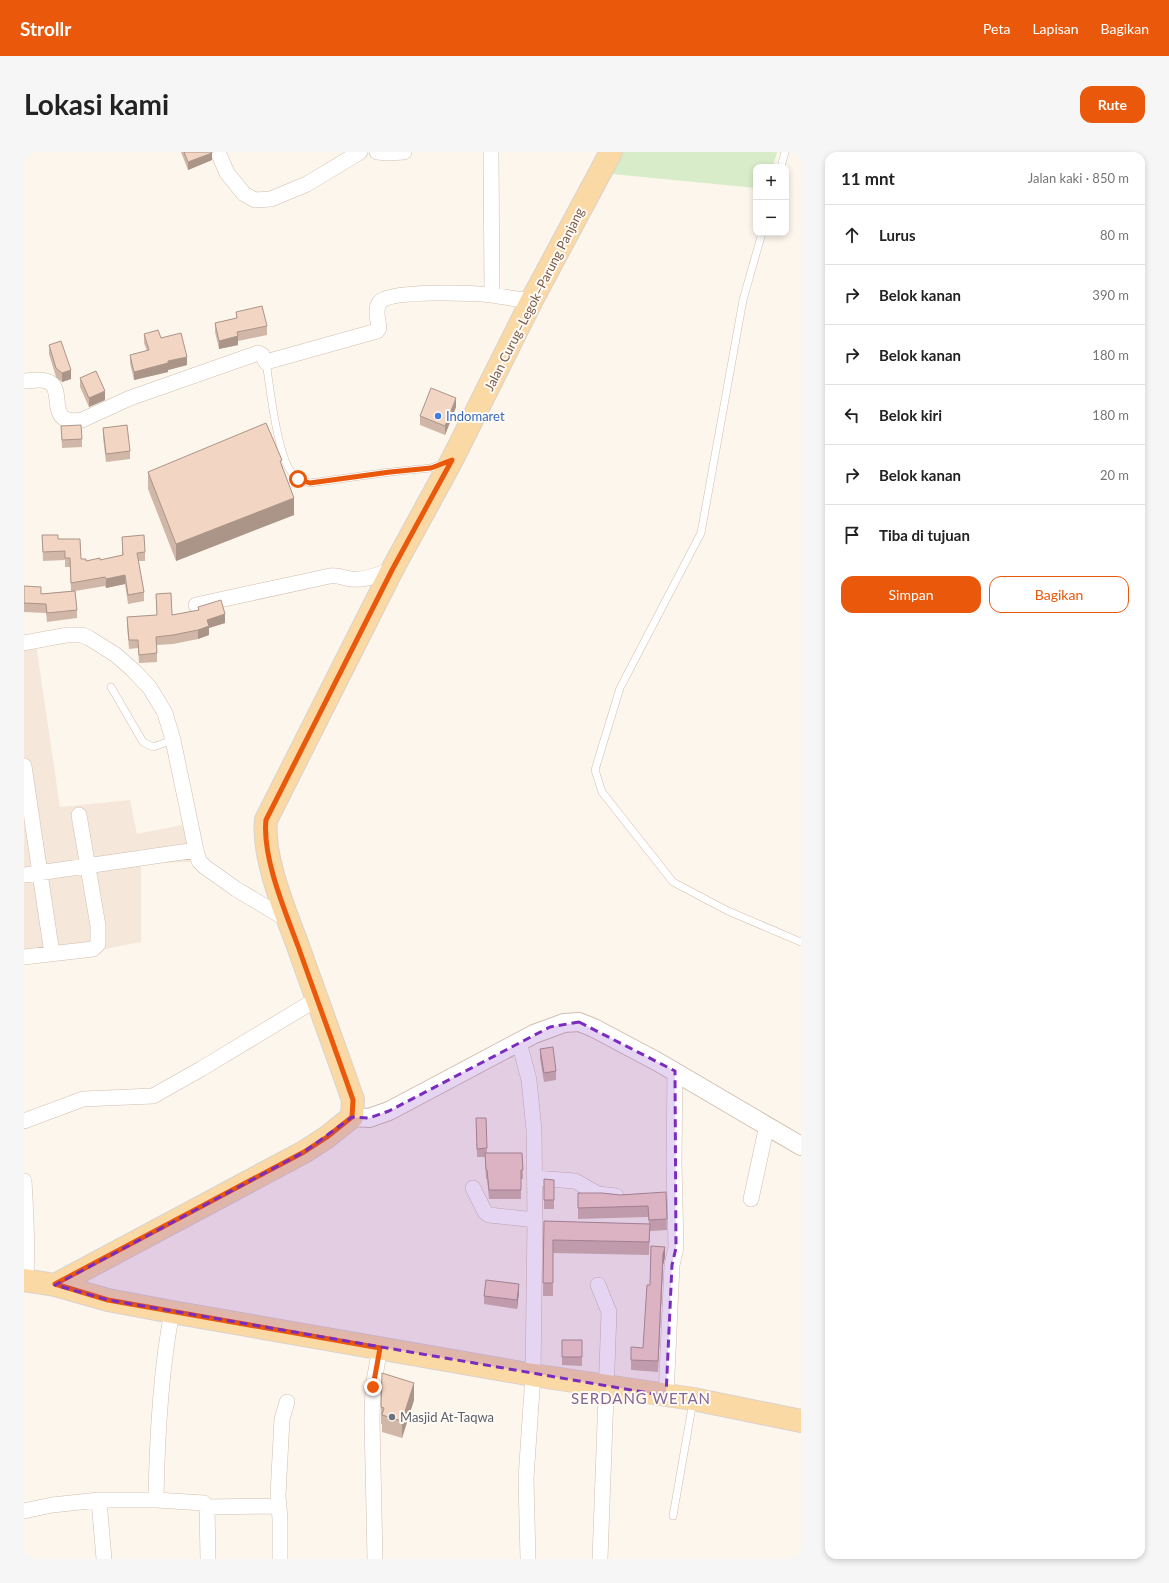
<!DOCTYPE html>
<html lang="id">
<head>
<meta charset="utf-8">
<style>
	:root { --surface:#fff; --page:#f6f6f6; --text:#222; --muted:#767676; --line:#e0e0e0; --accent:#ea580c }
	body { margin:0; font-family:Lato,sans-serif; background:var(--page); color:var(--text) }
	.controls { position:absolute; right:12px; top:12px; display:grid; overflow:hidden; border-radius:8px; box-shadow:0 2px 6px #0003 }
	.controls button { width:36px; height:36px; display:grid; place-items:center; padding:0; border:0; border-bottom:1px solid var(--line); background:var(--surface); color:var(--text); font:20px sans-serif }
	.stop { position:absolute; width:12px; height:12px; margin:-9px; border:3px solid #ea580c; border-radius:50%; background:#fff }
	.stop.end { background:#ea580c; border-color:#fff; box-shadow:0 1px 4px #0008 }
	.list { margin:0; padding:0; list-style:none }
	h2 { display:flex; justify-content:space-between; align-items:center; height:52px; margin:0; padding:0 16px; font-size:17px }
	h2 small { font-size:13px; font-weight:400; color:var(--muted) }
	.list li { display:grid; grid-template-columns:26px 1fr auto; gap:12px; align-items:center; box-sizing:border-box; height:60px; padding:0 16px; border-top:1px solid var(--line) }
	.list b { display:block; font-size:15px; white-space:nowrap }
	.list em { font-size:13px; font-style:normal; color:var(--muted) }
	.actions { display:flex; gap:8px; padding:12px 16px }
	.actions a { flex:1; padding:9px 0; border:1px solid var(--accent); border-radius:12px; text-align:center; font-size:14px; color:var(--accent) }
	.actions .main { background:var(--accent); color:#fff }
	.icon { flex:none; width:22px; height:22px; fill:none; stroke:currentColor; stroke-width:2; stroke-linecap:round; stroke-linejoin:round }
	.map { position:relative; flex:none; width:777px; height:1407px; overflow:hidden; border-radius:12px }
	header { display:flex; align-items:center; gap:24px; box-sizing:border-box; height:56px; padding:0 20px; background:var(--accent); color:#fff }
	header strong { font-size:19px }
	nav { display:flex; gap:22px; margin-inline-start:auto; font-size:14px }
	.intro { display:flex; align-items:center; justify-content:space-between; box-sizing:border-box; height:96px; padding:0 24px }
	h1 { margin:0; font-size:28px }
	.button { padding:10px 18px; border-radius:12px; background:var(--accent); color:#fff; font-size:14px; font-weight:700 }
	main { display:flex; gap:24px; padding:0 24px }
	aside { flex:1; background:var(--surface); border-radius:12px; box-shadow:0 2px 6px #0003 }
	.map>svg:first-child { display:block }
	.residential { fill:#f5e8da }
	.park { fill:#d8ecc9 }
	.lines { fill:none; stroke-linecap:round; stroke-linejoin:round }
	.service-casing { stroke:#d1beb0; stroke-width:8 }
	.minor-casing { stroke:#d1beb0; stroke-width:16 }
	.tertiary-casing { stroke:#d1beb0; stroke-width:20 }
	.primary-casing { stroke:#dad1cd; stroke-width:24 }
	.service { stroke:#fff; stroke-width:7 }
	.minor { stroke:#fff; stroke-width:15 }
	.tertiary { stroke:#fff; stroke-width:18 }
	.primary { stroke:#fbd9a5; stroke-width:22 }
	.wall { fill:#d1b7a8 }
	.shaded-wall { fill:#aa9588 }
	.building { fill:#f3d5c3; stroke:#aa9588 }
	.route { stroke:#ea580c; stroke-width:5 }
	.marked { fill:#7b2cbf; fill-opacity:0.2; stroke:#7b2cbf; stroke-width:3; stroke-dasharray:8 5; stroke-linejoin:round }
	.shop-dot { fill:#3f7fe0; stroke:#fffaf3; stroke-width:1.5 }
	.worship-dot { fill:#6b7280; stroke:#fffaf3; stroke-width:1.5 }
	.labels { text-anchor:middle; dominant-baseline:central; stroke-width:4; stroke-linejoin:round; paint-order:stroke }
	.street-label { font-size:13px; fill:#7a5c4d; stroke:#fffaf3 }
	.shop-label { font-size:13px; fill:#366cbe; stroke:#fffaf3; text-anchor:start }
	.worship-label { font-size:13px; fill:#5b616d; stroke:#fffaf3; text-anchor:start }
	.quarter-label { font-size:15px; letter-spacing:1px; fill:#846695; stroke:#fffaf3 }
</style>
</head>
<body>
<header>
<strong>Strollr</strong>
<nav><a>Peta</a><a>Lapisan</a><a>Bagikan</a></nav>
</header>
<div class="intro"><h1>Lokasi kami</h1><a class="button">Rute</a></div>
<main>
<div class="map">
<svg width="777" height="1407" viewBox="0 0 777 1407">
	<rect width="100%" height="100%" fill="#fdf6ec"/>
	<path class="residential" d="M12 492 36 655 106 648 113 682 163 672 168 710 117 712V790L0 813V495Z"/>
	<path class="park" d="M599 0H753L749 15H732V36L588 22Z"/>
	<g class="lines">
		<g class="service-casing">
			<path id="service" d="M757 15 761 0
				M738 81 719 148 677 381 596 536 571 618 578 640 649 730 704 759 777 790
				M242 210C246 235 253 303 268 321 273 327 279 329 286 331L366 320 407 316 420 311
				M87 535 119 590 129 595 149 588
				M649 1364 669 1249"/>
		</g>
		<g class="minor-casing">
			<path id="minor" d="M194 0 203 21 220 42 231 48 247 47 283 32 336 0
				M353 0 364 1 380 0
				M467 0 468 143 499 148 510 144
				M0 229C8 229 18 226 25 230 42 238 20 274 58 268L106 246 234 201 238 203 242 210 353 179 355 176C354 168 350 155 357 149 370 138 448 141 468 143
				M172 453 306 424C316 423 318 426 327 427 340 429 356 422 368 418
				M0 491 43 483H58L65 486 92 503 109 518 126 536 141 561 149 588 172 698 175 709 181 715 212 737 264 768
				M0 614 28 802
				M0 723 172 698
				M0 805 69 797 74 792V774L55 663
				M495 890 505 928 510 978 511 1068 509 1223 502 1326 504 1407
				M0 969 59 947 129 944 177 917 293 847
				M511 1026 551 1029 574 1042 592 1044
				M0 1029C2 1060 4 1091 2 1122L0 1124
				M449 1036 461 1060 465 1063 511 1068
				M727 1047 743 973
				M574 1133 585 1160 576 1407
				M642 1244 648 1113 652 1096 650 1010 651 919
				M75 1348 80 1407
				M132 1348 180 1351 183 1355 184 1407
				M183 1355 255 1354
				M0 1359 28 1353 75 1348H132C133 1286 136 1221 148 1160
				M256 1407V1367L254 1343 258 1267 263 1250
				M351 1407 348 1267 349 1235 356 1196"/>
		</g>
		<g class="tertiary-casing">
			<path id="tertiary" d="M328 965 345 966 365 959 510 882 540 871 555 870 570 876 634 910 777 994"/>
		</g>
		<g class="primary-casing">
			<path id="primary" d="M0 1128 31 1133 280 1000 303 985 328 965 329 948C311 896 292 845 274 794 261 759 238 705 242 668L368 418 428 308 510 144 587 0
				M31 1133 84 1148 148 1160 509 1223 669 1247 777 1269"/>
		</g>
		<use href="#service" class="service"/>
		<use href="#minor" class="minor"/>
		<use href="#tertiary" class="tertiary"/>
		<use href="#primary" class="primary"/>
	</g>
	<path class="wall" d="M157 0H188V8L164 18Z
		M212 160 243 174V183L214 189V193L195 197 191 180V171L212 166Z
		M120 182 137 186 163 213 144 218V220L110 228 106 211V203L123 199 120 191Z
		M25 193 47 227 38 230 32 225 25 202Z
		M56 226 81 248 65 255 56 235Z
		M432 255 421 283 396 273V264Z
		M37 274 58 287V295L38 296Z
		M79 276 106 299V307L82 310 79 285Z
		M258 313 270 363 152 409 124 337V320Z
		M18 383 34 387 57 407 62 409 76 408 98 403V385L121 400V409H114L120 440V449L104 452 101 432 82 436 81 434 51 439 53 458V466L23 470 22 461 0 460V434L17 442 47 439 46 415H41V408L19 409Z
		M132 442 148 463 174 458V455L201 471 185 476V483L174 487 149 492 133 493V510L115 511 114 496 105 497 103 474V465L133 463Z
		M516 897 532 919V928L520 930 516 906Z
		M452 966H462L463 1001H498L499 1027H497V1047H465L463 1027H462L461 1005H453Z
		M520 1027 530 1048V1057H520Z
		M642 1040 643 1078 626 1079 625 1103 529 1101V1144H519L520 1069 625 1072 624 1065 554 1067V1041L596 1043Z
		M641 1105 639 1113 634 1220 607 1218V1208L619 1196 626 1133Z
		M495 1140 493 1157 460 1152V1144Z
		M538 1188H558V1214L538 1213Z
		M390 1248 378 1286 358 1280V1272H357V1255Z"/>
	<path class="shaded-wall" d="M188 1V8L164 18V10Z
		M214 184V193L195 197V189Z
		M163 205V213L144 218V220L110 228V220L144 209Z
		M47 218V227L38 230V221Z
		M81 239V248L65 255V246Z
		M432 246V255L421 283V274Z
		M270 346V363L152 409V392Z
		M101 423V432L82 436V427Z
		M201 462V471L185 476V483L174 487V478L183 468Z
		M641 1095V1105L639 1113 634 1220 639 1102Z
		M495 1132V1140L493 1157V1148Z
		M390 1231V1248L378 1286V1269Z"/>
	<path class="building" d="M160 0H188V1L164 10Z
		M238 154 243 174 213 180 214 184 195 189 191 171 213 166 212 160Z
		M134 178 137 186 157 181 163 205 144 209V211L110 220 106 203 125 198 120 182Z
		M37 189 47 218 38 221 32 216 25 193Z
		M72 219 81 239 65 246 56 226Z
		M407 236 432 246 421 274 396 264Z
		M242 271 258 308 256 309 270 346 152 392 124 320Z
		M57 273 58 287 38 288 37 274Z
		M103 273 106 299 82 302 79 276Z
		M18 383H34V387H56L57 407H62V409L76 406V408L99 403 98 385 120 383 121 400 113 401 120 440 104 443 101 423 82 427 81 425 47 431 46 406H41V399L19 400Z
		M0 434 17 435V442L51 439 53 458 23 461 22 452 0 451Z
		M147 441 148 463 175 458 174 455 197 448 201 462 183 468 185 474 174 478 149 483 132 485 133 501 115 503 114 488H105L103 465 133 463 132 442Z
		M529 895 532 919 520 921 516 897Z
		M452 966H462L463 996 453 997Z
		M461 1001H498L499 1018H497V1038H465L463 1018H462Z
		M520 1027 530 1028V1048H520Z
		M642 1040 643 1067 625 1068 624 1054 554 1056V1041H578L596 1043Z
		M520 1069 626 1072 625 1090 529 1088V1131H519Z
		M627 1094 641 1095 639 1102 634 1209 607 1208V1195L619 1196 623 1133H626Z
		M462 1128 495 1132 493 1148 460 1144Z
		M538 1188H558V1205H538Z
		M358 1221 390 1231 378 1269 358 1263 360 1256 357 1255Z"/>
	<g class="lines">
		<path class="route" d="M274 327 286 331 366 320 407 316 428 308 368 418 242 668C238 705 261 759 274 794 292 845 311 896 329 948L328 965 303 985 280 1000 31 1132 84 1148 356 1196 349 1235"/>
	</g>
	<path class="marked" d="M555 870 651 919 652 1096 648 1113 642 1244 84 1148 31 1133 280 1000 328 965 345 966 365 959 526 875Z"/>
	<circle class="shop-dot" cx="414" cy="264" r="4"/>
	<circle class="worship-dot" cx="368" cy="1265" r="4"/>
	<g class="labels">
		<g class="street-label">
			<text transform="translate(510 147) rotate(-63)">Jalan Curug–Legok–Parung Panjang</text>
		</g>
		<g class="shop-label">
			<text x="422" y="264">Indomaret</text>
		</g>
		<g class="worship-label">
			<text x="376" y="1265">Masjid At-Taqwa</text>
		</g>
		<g class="quarter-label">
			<text x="617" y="1246">SERDANG WETAN</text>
		</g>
	</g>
</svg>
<div class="controls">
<button>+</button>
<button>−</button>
</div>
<div class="stop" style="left:274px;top:327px"></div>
<div class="stop end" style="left:349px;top:1235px"></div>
</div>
<aside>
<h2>11 mnt<small>Jalan kaki · 850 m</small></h2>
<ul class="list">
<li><svg class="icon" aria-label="ahead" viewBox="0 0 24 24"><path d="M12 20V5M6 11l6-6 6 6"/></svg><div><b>Lurus</b></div><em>80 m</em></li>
<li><svg class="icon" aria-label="right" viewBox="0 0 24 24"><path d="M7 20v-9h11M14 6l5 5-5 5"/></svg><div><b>Belok kanan</b></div><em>390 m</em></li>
<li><svg class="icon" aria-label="right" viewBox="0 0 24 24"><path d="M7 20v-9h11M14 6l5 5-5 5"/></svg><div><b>Belok kanan</b></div><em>180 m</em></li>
<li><svg class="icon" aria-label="left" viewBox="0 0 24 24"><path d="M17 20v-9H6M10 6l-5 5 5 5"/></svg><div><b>Belok kiri</b></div><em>180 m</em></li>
<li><svg class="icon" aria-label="right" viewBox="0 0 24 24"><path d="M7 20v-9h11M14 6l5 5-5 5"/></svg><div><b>Belok kanan</b></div><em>20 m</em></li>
<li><svg class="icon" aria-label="arrive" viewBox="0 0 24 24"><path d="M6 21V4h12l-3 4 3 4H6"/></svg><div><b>Tiba di tujuan</b></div></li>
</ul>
<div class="actions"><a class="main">Simpan</a><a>Bagikan</a></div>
</aside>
</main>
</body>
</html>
